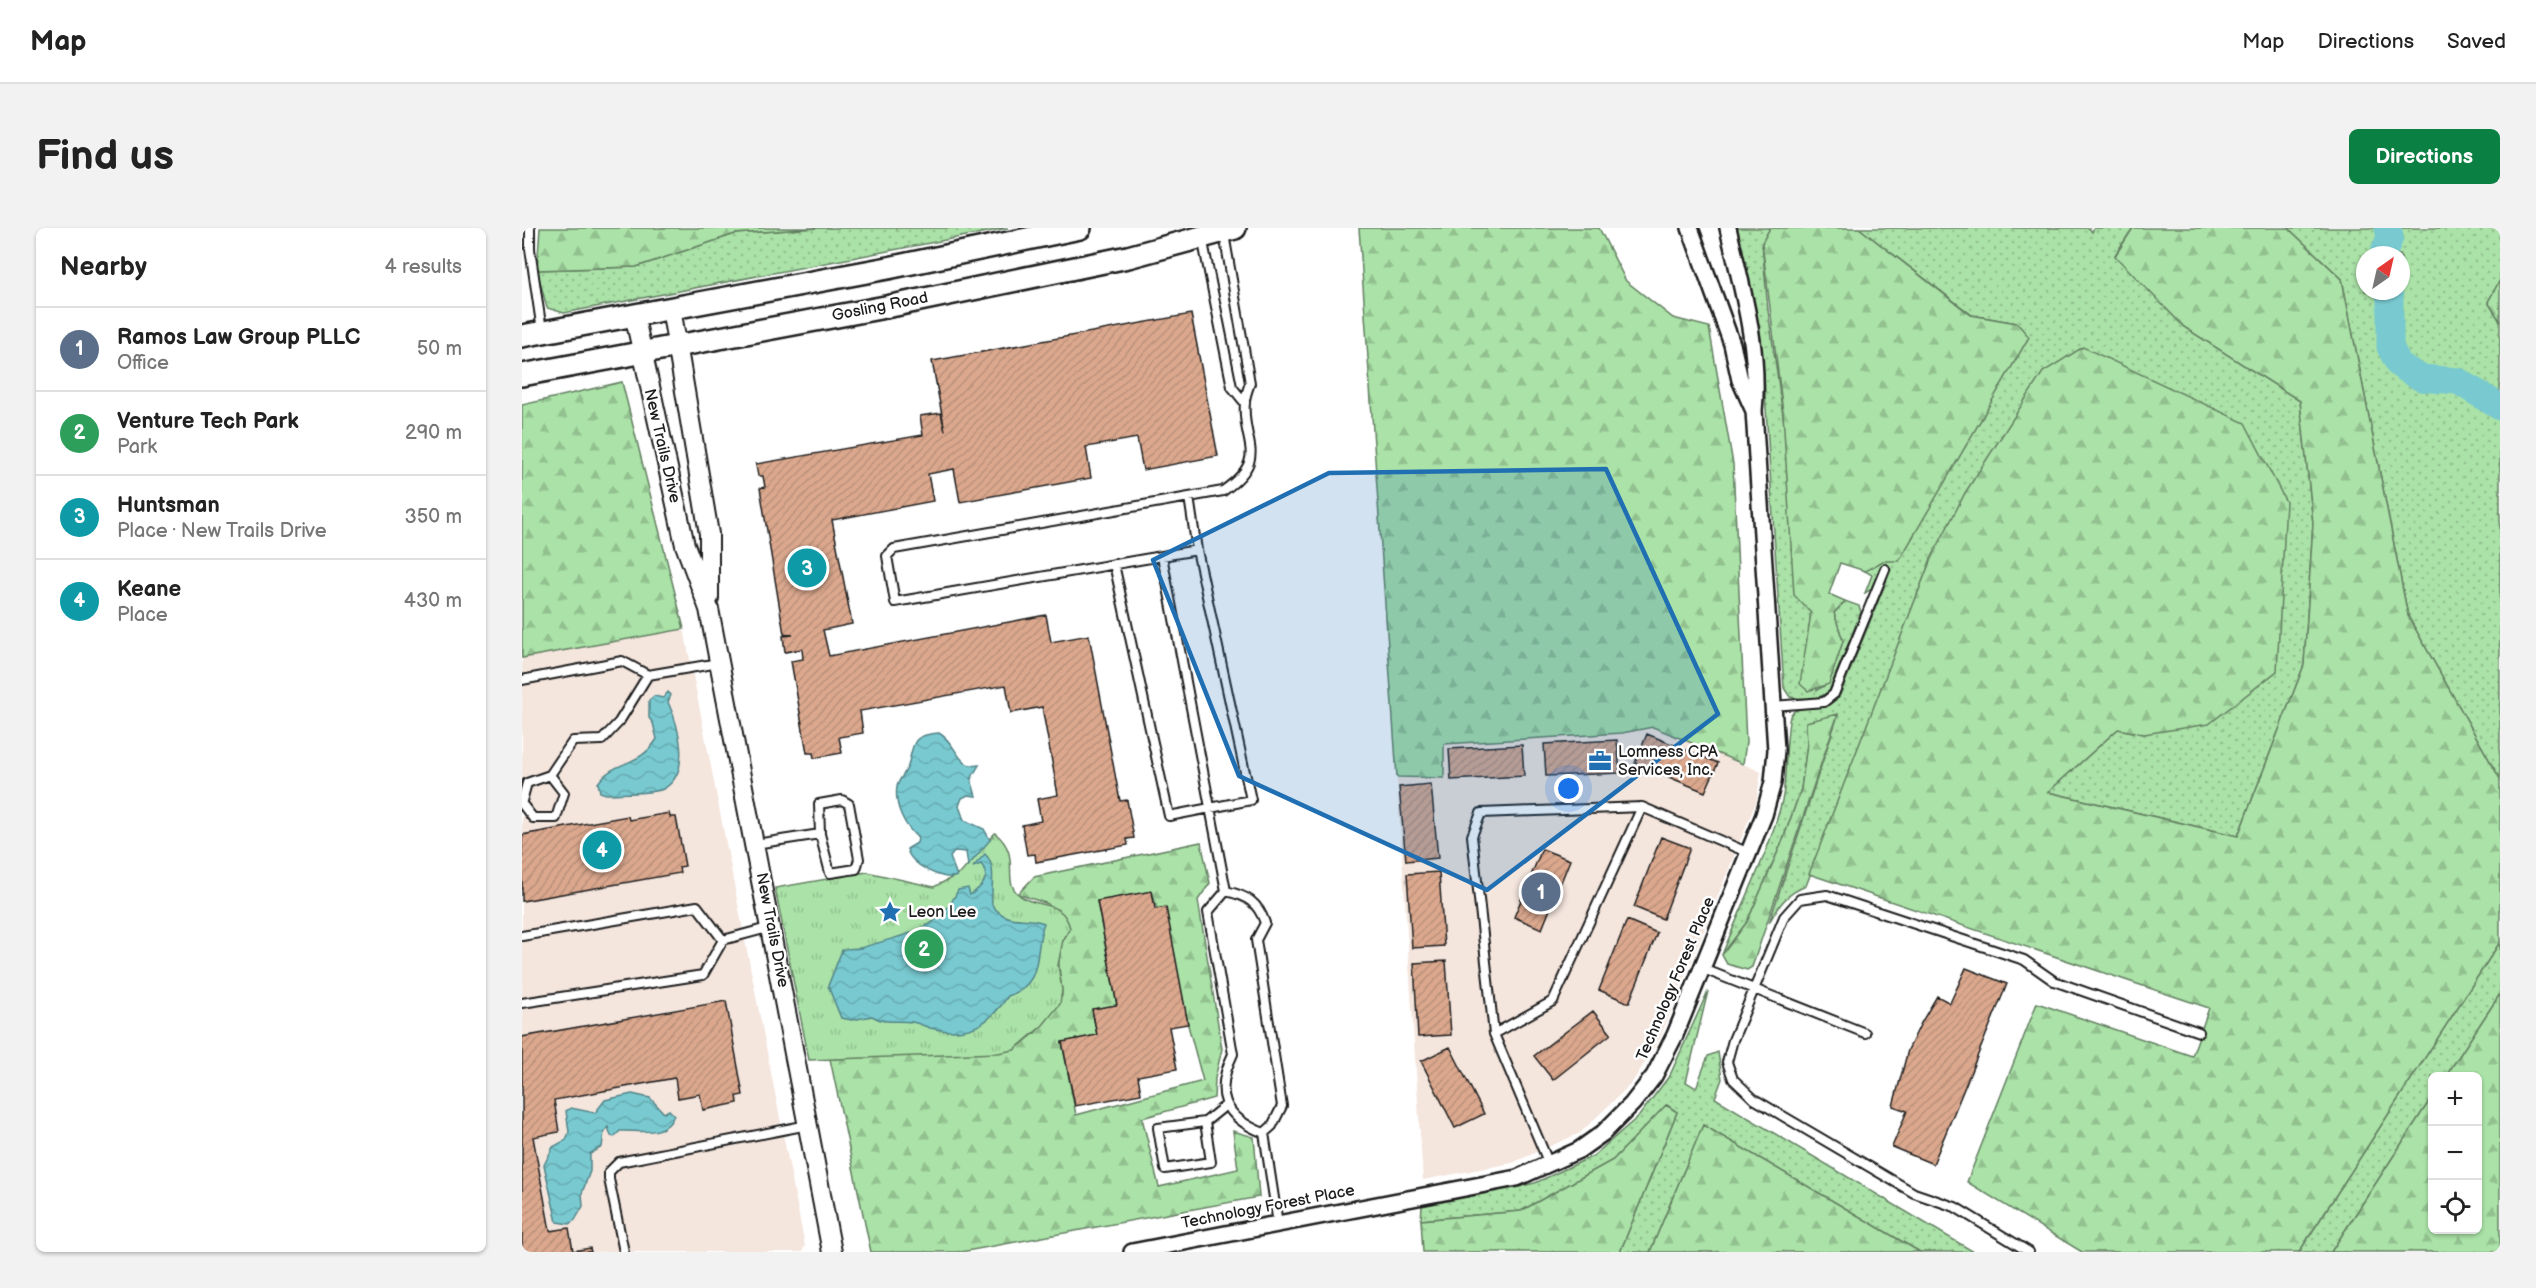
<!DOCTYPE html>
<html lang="en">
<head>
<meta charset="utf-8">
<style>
	:root { --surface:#fff; --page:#f2f2f2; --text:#222; --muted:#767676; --line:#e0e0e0; --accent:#0b8043 }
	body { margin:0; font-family:"Balsamiq Sans",sans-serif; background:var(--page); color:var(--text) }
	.controls { position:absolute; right:18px; bottom:18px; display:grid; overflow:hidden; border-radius:9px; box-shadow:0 2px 4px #0004 }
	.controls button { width:54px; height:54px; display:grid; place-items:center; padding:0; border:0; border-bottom:2px solid var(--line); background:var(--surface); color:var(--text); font:30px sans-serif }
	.compass { position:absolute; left:1834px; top:18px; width:54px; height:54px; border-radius:50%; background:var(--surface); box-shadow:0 2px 4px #0004; rotate:34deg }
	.you { position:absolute; left:1047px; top:561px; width:21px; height:21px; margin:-15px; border:4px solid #fff; border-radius:50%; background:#1a73e8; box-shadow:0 0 0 9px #1a73e833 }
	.badge { display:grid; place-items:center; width:39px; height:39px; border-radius:50%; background:var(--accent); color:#fff; font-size:20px; font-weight:700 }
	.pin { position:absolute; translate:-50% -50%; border:3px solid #fff; box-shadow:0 2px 6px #0006 }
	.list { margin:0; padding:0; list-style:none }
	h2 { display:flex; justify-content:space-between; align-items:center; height:78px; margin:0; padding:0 24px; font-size:26px }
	h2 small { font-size:20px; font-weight:400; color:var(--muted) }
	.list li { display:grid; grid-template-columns:39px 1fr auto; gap:18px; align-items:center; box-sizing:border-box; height:84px; padding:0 24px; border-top:2px solid var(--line) }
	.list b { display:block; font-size:22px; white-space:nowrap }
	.list p { margin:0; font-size:20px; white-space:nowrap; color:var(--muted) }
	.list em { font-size:20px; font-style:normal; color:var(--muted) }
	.icon { flex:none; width:33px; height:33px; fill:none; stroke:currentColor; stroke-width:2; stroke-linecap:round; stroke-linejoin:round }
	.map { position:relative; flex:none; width:1978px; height:1024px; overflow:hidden; border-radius:9px }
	header { display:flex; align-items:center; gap:36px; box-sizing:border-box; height:84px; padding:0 30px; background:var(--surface); border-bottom:2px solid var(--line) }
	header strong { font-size:28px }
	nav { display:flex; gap:33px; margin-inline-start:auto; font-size:21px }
	.intro { display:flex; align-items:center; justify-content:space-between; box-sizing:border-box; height:144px; padding:0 36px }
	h1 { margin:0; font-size:42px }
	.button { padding:15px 27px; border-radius:9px; background:var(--accent); color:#fff; font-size:21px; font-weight:700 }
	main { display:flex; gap:36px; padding:0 36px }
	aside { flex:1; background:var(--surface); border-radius:9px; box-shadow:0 2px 4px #0004 }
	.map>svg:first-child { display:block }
	.built { fill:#f4e5dd }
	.grass { fill:url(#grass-dots); stroke:#637f62; stroke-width:1.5; fill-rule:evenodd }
	.forest { fill:url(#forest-firs); stroke:#637f62; stroke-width:1.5; fill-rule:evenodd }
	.park { fill:url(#park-tufts); stroke:#637f62; stroke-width:1.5 }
	.water { fill:url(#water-waves); stroke:#538488; stroke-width:1.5 }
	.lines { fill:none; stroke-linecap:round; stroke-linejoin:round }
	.river { stroke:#78c9d0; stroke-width:27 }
	.building { fill:url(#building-hatch); stroke:#1c1c1c; stroke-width:1.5 }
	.service-casing { stroke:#1c1c1c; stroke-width:12 }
	.minor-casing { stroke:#1c1c1c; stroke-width:20 }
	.tertiary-casing { stroke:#1c1c1c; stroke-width:22 }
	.secondary-casing { stroke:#1c1c1c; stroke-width:26 }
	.service { stroke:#fff; stroke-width:8 }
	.minor { stroke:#fff; stroke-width:15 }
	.tertiary { stroke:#fff; stroke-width:18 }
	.secondary { stroke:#fff; stroke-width:21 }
	.marked { fill:#1f6fb2; fill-opacity:0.2; stroke:#1f6fb2; stroke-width:4.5; stroke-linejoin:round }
	.labels { text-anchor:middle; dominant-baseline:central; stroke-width:5; stroke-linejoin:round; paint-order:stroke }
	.street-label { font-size:16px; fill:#1c1c1c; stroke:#fff }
	.poi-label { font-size:16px; fill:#1c1c1c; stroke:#fff; text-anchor:start }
</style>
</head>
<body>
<header>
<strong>Map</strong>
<nav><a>Map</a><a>Directions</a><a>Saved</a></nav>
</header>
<div class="intro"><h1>Find us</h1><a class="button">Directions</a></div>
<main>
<aside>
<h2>Nearby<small>4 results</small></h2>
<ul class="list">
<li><span class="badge" style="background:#5c6f8a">1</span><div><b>Ramos Law Group PLLC</b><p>Office</p></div><em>50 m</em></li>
<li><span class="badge" style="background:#2e9e5b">2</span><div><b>Venture Tech Park</b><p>Park</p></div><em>290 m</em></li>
<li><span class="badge" style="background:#0f9aa8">3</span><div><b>Huntsman</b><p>Place · New Trails Drive</p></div><em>350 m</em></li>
<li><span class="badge" style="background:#0f9aa8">4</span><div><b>Keane</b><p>Place</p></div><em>430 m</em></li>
</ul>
</aside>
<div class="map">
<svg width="1978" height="1024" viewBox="0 0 1978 1024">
	<defs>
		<pattern id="grass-dots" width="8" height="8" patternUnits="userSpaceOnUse" patternTransform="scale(1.5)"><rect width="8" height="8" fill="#aae2a7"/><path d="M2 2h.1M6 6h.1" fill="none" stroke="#92c18f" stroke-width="1.8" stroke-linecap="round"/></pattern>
		<pattern id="forest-firs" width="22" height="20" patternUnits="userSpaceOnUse" patternTransform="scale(1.5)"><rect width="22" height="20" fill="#aae2a7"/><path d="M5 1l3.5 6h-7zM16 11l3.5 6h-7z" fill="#92c18f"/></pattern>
		<pattern id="park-tufts" width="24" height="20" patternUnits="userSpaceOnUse" patternTransform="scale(1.5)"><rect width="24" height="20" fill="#aae2a7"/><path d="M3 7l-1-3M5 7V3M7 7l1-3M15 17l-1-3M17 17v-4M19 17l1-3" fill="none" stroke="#92c18f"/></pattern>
		<pattern id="water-waves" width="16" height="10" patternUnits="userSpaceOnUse" patternTransform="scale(1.5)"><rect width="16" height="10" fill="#78c9d0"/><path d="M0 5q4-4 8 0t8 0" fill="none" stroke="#67acb2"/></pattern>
		<pattern id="building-hatch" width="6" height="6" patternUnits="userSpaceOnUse" patternTransform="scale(1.5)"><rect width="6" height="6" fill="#dba88e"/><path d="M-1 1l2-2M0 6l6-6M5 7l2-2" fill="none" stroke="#bb907a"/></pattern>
	</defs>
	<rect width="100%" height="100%" fill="#fff"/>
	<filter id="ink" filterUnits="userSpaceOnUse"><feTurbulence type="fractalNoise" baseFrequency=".0167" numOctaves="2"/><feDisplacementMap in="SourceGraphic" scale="12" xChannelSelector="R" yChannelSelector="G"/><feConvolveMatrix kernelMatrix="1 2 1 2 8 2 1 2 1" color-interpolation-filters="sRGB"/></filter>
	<g filter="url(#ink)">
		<path class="built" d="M162 401 283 1018 280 1024H0V430Z
			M1131 499 1204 528 1239 544 1234 574 1138 810 1110 855 1058 905 990 935 901 952 875 550H921L922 516 1100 505Z"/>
		<path class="grass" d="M294 0H486L42 85 25 80 15 42 114 39 213 6Z
			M1212 0H1248L1240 15 1246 82 1289 384 1287 403 1295 462 1307 455 1321 413 1312 385 1323 373 1337 378 1339 384 1307 463C1297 472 1282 472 1268 469L1262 460 1241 134 1230 68Z
			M1337 0H1567L1570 4 1572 0H1611L1593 27 1662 99 1778 173 1791 295 1782 437 1716 608 1526 564 1596 501 1622 506 1409 331 1284 658C1265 665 1256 678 1247 695L1316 487 1284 494 1285 516 1279 561 1261 612 1225 694 1200 727C1219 679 1251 616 1261 568 1264 553 1264 492 1269 486 1279 474 1301 488 1318 467L1369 342 1359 338 1349 361 1343 365 1350 347 1343 343 1361 333 1495 95 1450 87Z
			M1766 0H1978V52L1966 74 1978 93V551L1886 388 1820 51ZM1843 27H1879V63H1843Z
			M1978 714V766L1924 848H1910V869L1809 1024H1777Z
			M1186 763 1164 854 1174 860 1186 828 1196 824 1200 851 1193 870 1452 1024H1398L1181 897 1128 1024H1098L1155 884 1145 877 1091 932 999 983 899 992 900 978 1013 955 1071 928 1117 888 1148 847Z"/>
		<path class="forest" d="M18 0H294L213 6 114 39 15 42Z
			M837 0H1077L1104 53 1151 90 1187 99 1211 236 1224 514 1221 536 1131 499 1100 505 922 516V550L875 549Z
			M1248 0H1337L1449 87 1495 95 1507 109 1377 333H1361L1343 343 1318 335 1307 366 1323 373 1312 385 1321 413 1307 456 1286 463 1278 456 1289 385 1272 367 1261 185 1240 15Z
			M1611 0H1766L1820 51 1886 388 1978 551V714L1777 1024H1560L1445 954 1515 775 1670 828 1687 780 1287 646 1409 331 1443 265 1521 144 1561 119 1723 195 1764 274 1755 443 1687 496 1622 506 1596 501 1526 564 1716 608 1782 437 1791 295 1778 173 1662 99 1593 28Z
			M1978 52V93L1966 74Z
			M100 154 162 401 0 430V177Z
			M1316 486 1230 739 1225 742 1205 736 1200 727 1225 694 1261 612 1279 561 1285 516 1284 494Z
			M679 614 688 655 676 672 700 821 693 850 692 870 620 890 637 959 716 941 711 903 732 909 737 969 439 1024H349L308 831 492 822 513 805 540 768C540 746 530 726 545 706L526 676 496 666 512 649ZM630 663 681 853 554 887 540 814 575 807 570 781 595 777 575 673Z
			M1978 766V1024H1809L1910 869V1002H1956V848H1924Z
			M1144 877 1155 884 1098 1024H901L899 992 999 983 1091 932Z
			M1181 897 1398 1024H1128Z"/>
		<path class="park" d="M473 605C500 627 480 650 495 665 512 682 540 669 548 700L541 712 536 737 540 762 538 776 521 797 492 822 476 825 287 832 253 660 345 644 412 659 439 645Z"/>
		<path class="water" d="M146 464 149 467 146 474C156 496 171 545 141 561 130 566 98 565 84 566L78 564 76 555C93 531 117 540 135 511L131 495 127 490V472L132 468 141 470Z
			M417 505C436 516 435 541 457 537L449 551 454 568 446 567 440 570 437 578 442 592 462 601 468 612 446 638 444 624 433 623 428 629 435 648C421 654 387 636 385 621L395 615 396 610C383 599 372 578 375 559 376 552 383 546 386 538 392 516 388 507 417 505Z
			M463 626C476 639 468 660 470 677 488 699 499 686 522 695 511 723 524 755 486 768 466 798 446 809 408 800 402 798 396 795 390 794 375 792 363 796 350 788L330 792 319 790 306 758 320 722C327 719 335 722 342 719 381 706 416 706 436 662L446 660 448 667C460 659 470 649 459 636L451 639Z
			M110 866 128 870 142 885 147 882 152 887C144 910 117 902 98 903L92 909 89 908 86 899 82 904 80 919 68 926V943L60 965 61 978 53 992 47 996 35 994 22 937 31 919 44 912 47 904 44 883 49 880 73 885 83 872Z"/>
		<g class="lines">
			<path class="river" d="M1861 27 1868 9 1866 0
				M1865 63 1868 69V119L1877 137 1899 150 1936 153 1978 179"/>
		</g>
		<path class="building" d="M669 86 696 228 621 242 615 210 564 219 569 250 438 274 432 241 406 246 411 273 310 292 330 396 301 402 307 428 524 387 529 414 567 407 598 573 605 572 612 610 605 611 606 617 514 634 513 626 505 627 500 597 519 593 515 571 536 567 520 479 489 485 484 457 338 483 341 505 317 509 320 525 292 530 291 525H285L269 433 281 431 280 421 263 424 261 408 271 407 262 406 238 260 243 259 241 248H236L234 236 401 207 398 188 419 185 423 203 410 133Z
			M1125 506 1196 535 1183 564 1113 535Z
			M1095 512 1098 545 1024 548 1022 516Z
			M1000 517 1002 548 929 552 927 521Z
			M909 556 916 630 884 633 877 559Z
			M147 585 148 589H154L163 638 157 639 158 645 0 673V607L106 588 107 592Z
			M1139 609 1168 620 1141 691 1112 679Z
			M1020 621 1048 632 1020 701 992 689Z
			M917 644 922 718 890 720 885 646Z
			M630 663 633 681 644 679 666 796 647 799 655 841 616 848 619 866 553 878 540 814 575 807 570 781 595 777 575 673Z
			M1105 692 1135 705 1107 775 1077 762Z
			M924 733 929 807 896 809 892 735Z
			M1444 740 1485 756 1411 936 1370 919 1385 883 1371 878 1386 822 1399 795 1415 768 1428 775Z
			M204 773 221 867 215 868 216 875 181 882 178 866 156 870 153 850 32 872 37 904 11 909 28 1003 47 1000 51 1023 68 1020 69 1024H0V809Z
			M1071 783 1089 806 1031 852 1012 828Z
			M928 819 962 886 933 900 899 833Z"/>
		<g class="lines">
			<g class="service-casing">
				<path id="service" d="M8 0V21L20 103
					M680 9 710 159 723 175
					M675 322 373 374 365 328 372 321 701 263C749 229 719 216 723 174 723 168 726 161 728 155L702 6
					M640 328 704 663C725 668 736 674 743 695L734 712 760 878 750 898 742 905C701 889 692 865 711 826L686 684 704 663
					M592 336 647 588 729 572 675 322 667 269
					M0 452 100 433 126 447 197 435
					M1251 478 1302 474 1312 466 1363 341
					M0 573 5 555 28 547 51 513 80 512 97 494 126 447
					M0 576 11 590H34L42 565 28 547
					M233 616 298 606 308 645 334 641 337 631 327 576 320 572 297 576 298 606
					M0 708 175 678 201 712 181 747 0 775
					M201 712 249 699
					M1179 740 1343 805
					M972 806 1031 773 1120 579
					M683 894 636 900 643 941 689 934 683 894 704 877
					M742 905 756 996
					M1027 936 972 806 950 608 959 585 1120 579 1227 625
					M102 1024 87 951V944L97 934 286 897
					M1507 1024 1433 979 1392 965 1232 871 1211 851 1205 834 1211 812 1262 689 1278 671 1305 667 1502 732 1532 753 1677 804"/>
			</g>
			<g class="minor-casing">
				<path id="minor" d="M1168 0 1210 116 1218 152 1232 183
					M610 1024 995 950 1057 922 1081 905 1110 876 1132 848 1153 807 1242 587 1251 554 1254 522 1232 183C1238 120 1220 61 1206 0"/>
			</g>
			<g class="tertiary-casing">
				<path id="tertiary" d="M149 80 187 306V370
					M112 86 163 317 187 381 310 1024"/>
			</g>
			<g class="secondary-casing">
				<path id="secondary" d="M0 108 366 40 558 0
					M0 147 374 77 606 29 713 0"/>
			</g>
			<use href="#service" class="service"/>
			<use href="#minor" class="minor"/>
			<use href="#tertiary" class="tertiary"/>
			<use href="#secondary" class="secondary"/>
		</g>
	</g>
	<path class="marked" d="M1084 241 1196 486 965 662 717 548 631 332 807 245Z"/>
	<defs>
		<g id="office-bare" transform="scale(1.8)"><path d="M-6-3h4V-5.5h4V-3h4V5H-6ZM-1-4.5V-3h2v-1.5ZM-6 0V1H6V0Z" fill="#1f6fb2" stroke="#fff" stroke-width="2.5" paint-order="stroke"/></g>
		<g id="sight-bare" transform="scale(1.8)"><path d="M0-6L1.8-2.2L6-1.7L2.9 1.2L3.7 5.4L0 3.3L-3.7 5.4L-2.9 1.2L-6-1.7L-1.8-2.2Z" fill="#1f6fb2" stroke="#fff" stroke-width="2.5" paint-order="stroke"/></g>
	</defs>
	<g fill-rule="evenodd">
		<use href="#office-bare" x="1078" y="533"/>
		<use href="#sight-bare" x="368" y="684"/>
	</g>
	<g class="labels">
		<g class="street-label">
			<text transform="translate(358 79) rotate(-11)">Gosling Road</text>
			<text transform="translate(140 218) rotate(77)">New Trails Drive</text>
			<text transform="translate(250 702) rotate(79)">New Trails Drive</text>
			<text transform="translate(1154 751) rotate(-67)">Technology Forest Place</text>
			<text transform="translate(746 979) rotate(-11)">Technology Forest Place</text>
		</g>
		<g class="poi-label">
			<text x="1096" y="524">Lomness CPA<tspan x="1096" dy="18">Services, Inc.</tspan></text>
			<text x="386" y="684">Leon Lee</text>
		</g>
	</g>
</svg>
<div class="controls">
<button>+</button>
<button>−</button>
<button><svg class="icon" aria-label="locate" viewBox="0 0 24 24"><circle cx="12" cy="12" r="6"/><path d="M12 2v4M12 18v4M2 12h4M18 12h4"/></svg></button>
</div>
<svg class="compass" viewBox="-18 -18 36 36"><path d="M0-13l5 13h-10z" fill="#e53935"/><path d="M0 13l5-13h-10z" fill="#767676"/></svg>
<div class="you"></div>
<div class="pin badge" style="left:1019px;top:664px;background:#5c6f8a">1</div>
<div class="pin badge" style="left:402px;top:721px;background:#2e9e5b">2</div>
<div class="pin badge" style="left:285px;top:340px;background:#0f9aa8">3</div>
<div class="pin badge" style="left:80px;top:622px;background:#0f9aa8">4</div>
</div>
</main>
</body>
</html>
